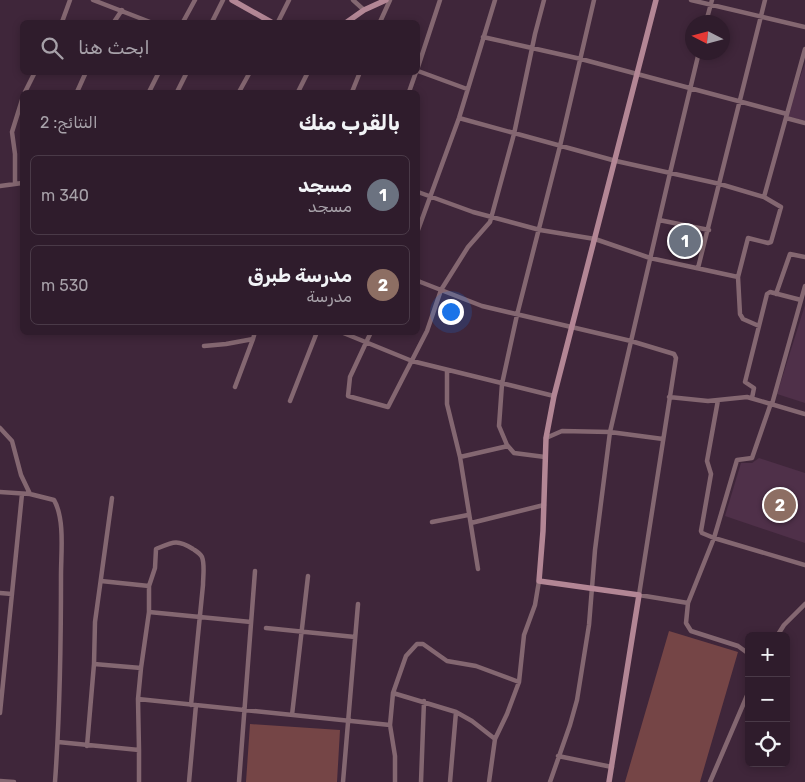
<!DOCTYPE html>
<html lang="ar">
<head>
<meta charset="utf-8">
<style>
	:root { --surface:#2f1c2c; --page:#3b2938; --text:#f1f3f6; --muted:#a7a1a9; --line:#4a3a48; --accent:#ea580c }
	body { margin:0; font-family:Rubik,"Noto Sans Arabic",sans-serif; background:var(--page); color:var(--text); direction:rtl }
	.controls { position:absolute; right:15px; bottom:15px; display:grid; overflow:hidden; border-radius:8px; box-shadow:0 2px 8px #0003 }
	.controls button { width:45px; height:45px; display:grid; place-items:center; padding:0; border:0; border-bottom:1px solid var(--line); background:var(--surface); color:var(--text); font:25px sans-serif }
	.compass { position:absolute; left:685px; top:15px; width:45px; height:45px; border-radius:50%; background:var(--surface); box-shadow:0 2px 8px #0003; rotate:276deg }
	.you { position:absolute; left:450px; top:311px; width:18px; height:18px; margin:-12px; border:4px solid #fff; border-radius:50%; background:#1a73e8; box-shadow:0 0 0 8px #1a73e833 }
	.badge { display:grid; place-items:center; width:32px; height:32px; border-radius:50%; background:var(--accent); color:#fff; font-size:16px; font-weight:700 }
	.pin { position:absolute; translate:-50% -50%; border:2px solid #fff; box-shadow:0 1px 5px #0006 }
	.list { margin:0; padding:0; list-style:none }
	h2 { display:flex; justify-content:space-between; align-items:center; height:65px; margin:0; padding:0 20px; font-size:21px }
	h2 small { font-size:16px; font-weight:400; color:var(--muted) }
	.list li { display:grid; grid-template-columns:32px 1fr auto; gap:15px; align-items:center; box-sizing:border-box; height:80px; margin:0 10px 10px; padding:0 10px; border:1px solid var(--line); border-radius:8px }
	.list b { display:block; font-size:19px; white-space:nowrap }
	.list p { margin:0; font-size:16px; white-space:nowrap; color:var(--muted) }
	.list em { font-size:16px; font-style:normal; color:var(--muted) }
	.icon { flex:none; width:28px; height:28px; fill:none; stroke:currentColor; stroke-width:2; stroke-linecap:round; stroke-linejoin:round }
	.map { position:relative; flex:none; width:805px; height:782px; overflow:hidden; direction:ltr }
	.search { position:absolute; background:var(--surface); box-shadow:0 2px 8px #0003; left:20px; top:20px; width:400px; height:55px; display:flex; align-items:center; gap:12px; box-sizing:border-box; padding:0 18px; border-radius:8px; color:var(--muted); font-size:19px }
	.panel { position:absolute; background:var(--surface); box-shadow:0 2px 8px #0003; left:20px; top:90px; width:400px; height:245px; border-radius:8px; direction:rtl }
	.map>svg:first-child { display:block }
	.built { fill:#4f3049 }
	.green { fill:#754546 }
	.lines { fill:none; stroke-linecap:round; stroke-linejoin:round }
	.street { stroke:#846771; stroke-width:4.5 }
	.secondary { stroke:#b38695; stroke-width:5.5 }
</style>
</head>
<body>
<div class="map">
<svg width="805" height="782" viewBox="0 0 805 782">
	<rect width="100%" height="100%" fill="#3f263a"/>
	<path class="built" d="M805 63V121L787 116Z
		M805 305V403L777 394Z
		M759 458 805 473V543L725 516 741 463H752Z"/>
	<path class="green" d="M669 631 738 652 700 782H625Z
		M250 724 340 730 337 782H246Z"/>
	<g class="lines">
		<path class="street" d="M93 0 150 22
			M353 0 364 10
			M691 0 805 27
			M62 22 70 0
			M114 22 122 10
			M183 22 195 0
			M212 22 223 0
			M278 22 289 0
			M380 22 390 0
			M706 22 712 0
			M483 37 581 59 787 114
			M418 67 440 0
			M418 71 467 89
			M25 92 35 72
			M77 92 86 72
			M149 92 159 72
			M177 92 187 72
			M239 92 250 72
			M298 92 308 72
			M352 92 360 72
			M409 92 416 72
			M459 118 616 161 720 184 764 197 805 49
			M786 118 805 123
			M15 184 22 183
			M0 186 15 184V154L12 132 22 100
			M418 192 473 212 540 230 595 239 650 258 738 277 740 314 743 319 759 326
			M659 220 709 230
			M418 230 459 118 495 0
			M698 268 765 0
			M738 277 748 238 768 243 771 242 781 207 764 197
			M418 281 482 306 631 341 674 354 676 358 639 595 688 603 714 538 737 460 752 458 771 403
			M776 294 790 254 805 257
			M341 332 412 361 554 396
			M371 332 350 377 348 396 388 407 427 331 441 290 468 247 490 222 514 134 535 34 544 0
			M204 346 226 344 253 339 255 332
			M447 371V404L460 457 478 569
			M235 387 253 339
			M669 397 708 401 747 397 805 414
			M752 398 754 388 745 382 767 294 770 292 801 300
			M718 400 707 461 711 474 701 531 702 533 714 538 805 565
			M290 401 317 332
			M772 404 805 286
			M0 428 12 441 21 475 30 494 54 500C65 519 61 553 61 575 61 644 60 713 55 782
			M546 438 562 431 610 432 663 439
			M460 457 508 446
			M545 457 514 453 507 445 499 426 502 384 517 315 560 146 594 0
			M0 492 30 494
			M432 522 468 515
			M471 523 544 505
			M101 581 149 586
			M0 593 12 594
			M688 603 686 623 691 631 738 646 749 654
			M149 612 251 622
			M266 628 355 637
			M777 636 784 625 805 604
			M94 664 95 622 112 498
			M393 693 456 712 472 721 495 739
			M138 699 390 725
			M0 713 22 494
			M292 715 308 576
			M58 742 139 750V782
			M87 746 94 664 141 668
			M139 750 138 699 141 668 149 612V586L155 568 156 549C173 542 177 539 193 549 196 551 200 553 202 557 205 565 203 576 203 585L191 705
			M558 756 612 767
			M0 781 14 782
			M189 782 196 705
			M239 782 255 571
			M343 782 358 604
			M395 782V756L390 725 393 693 406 656 417 644H423L447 661 476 666 519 682
			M421 782 424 701
			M450 782 456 712
			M489 782 495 739 507 714 519 682 524 635 535 605 539 581
			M550 782 570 725 577 700 589 625 595 550 610 432 670 173 699 52
			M710 782 749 691"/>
		<path class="secondary" d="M232 0 271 22
			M347 22 364 10 386 0
			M609 782 639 595 539 581 543 531 546 438 554 396 656 0"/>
	</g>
</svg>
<div class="controls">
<button>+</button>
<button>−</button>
<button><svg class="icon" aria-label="locate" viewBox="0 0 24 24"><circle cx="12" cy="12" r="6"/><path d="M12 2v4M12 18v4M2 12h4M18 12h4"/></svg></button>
</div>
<svg class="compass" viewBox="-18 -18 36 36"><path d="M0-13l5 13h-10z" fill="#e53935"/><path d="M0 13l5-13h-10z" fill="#a7a1a9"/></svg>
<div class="you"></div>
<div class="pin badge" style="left:685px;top:241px;background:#6b7280">1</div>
<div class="pin badge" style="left:780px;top:505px;background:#8d6e63">2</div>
<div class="search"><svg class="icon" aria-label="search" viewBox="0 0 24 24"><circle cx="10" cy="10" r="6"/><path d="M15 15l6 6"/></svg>ابحث هنا</div>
<section class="panel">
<h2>بالقرب منك<small>النتائج: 2</small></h2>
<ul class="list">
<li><span class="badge" style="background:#6b7280">1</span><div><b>مسجد</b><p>مسجد</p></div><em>340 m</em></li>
<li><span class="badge" style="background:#8d6e63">2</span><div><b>مدرسة طبرق</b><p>مدرسة</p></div><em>530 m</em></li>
</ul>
</section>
</div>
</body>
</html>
